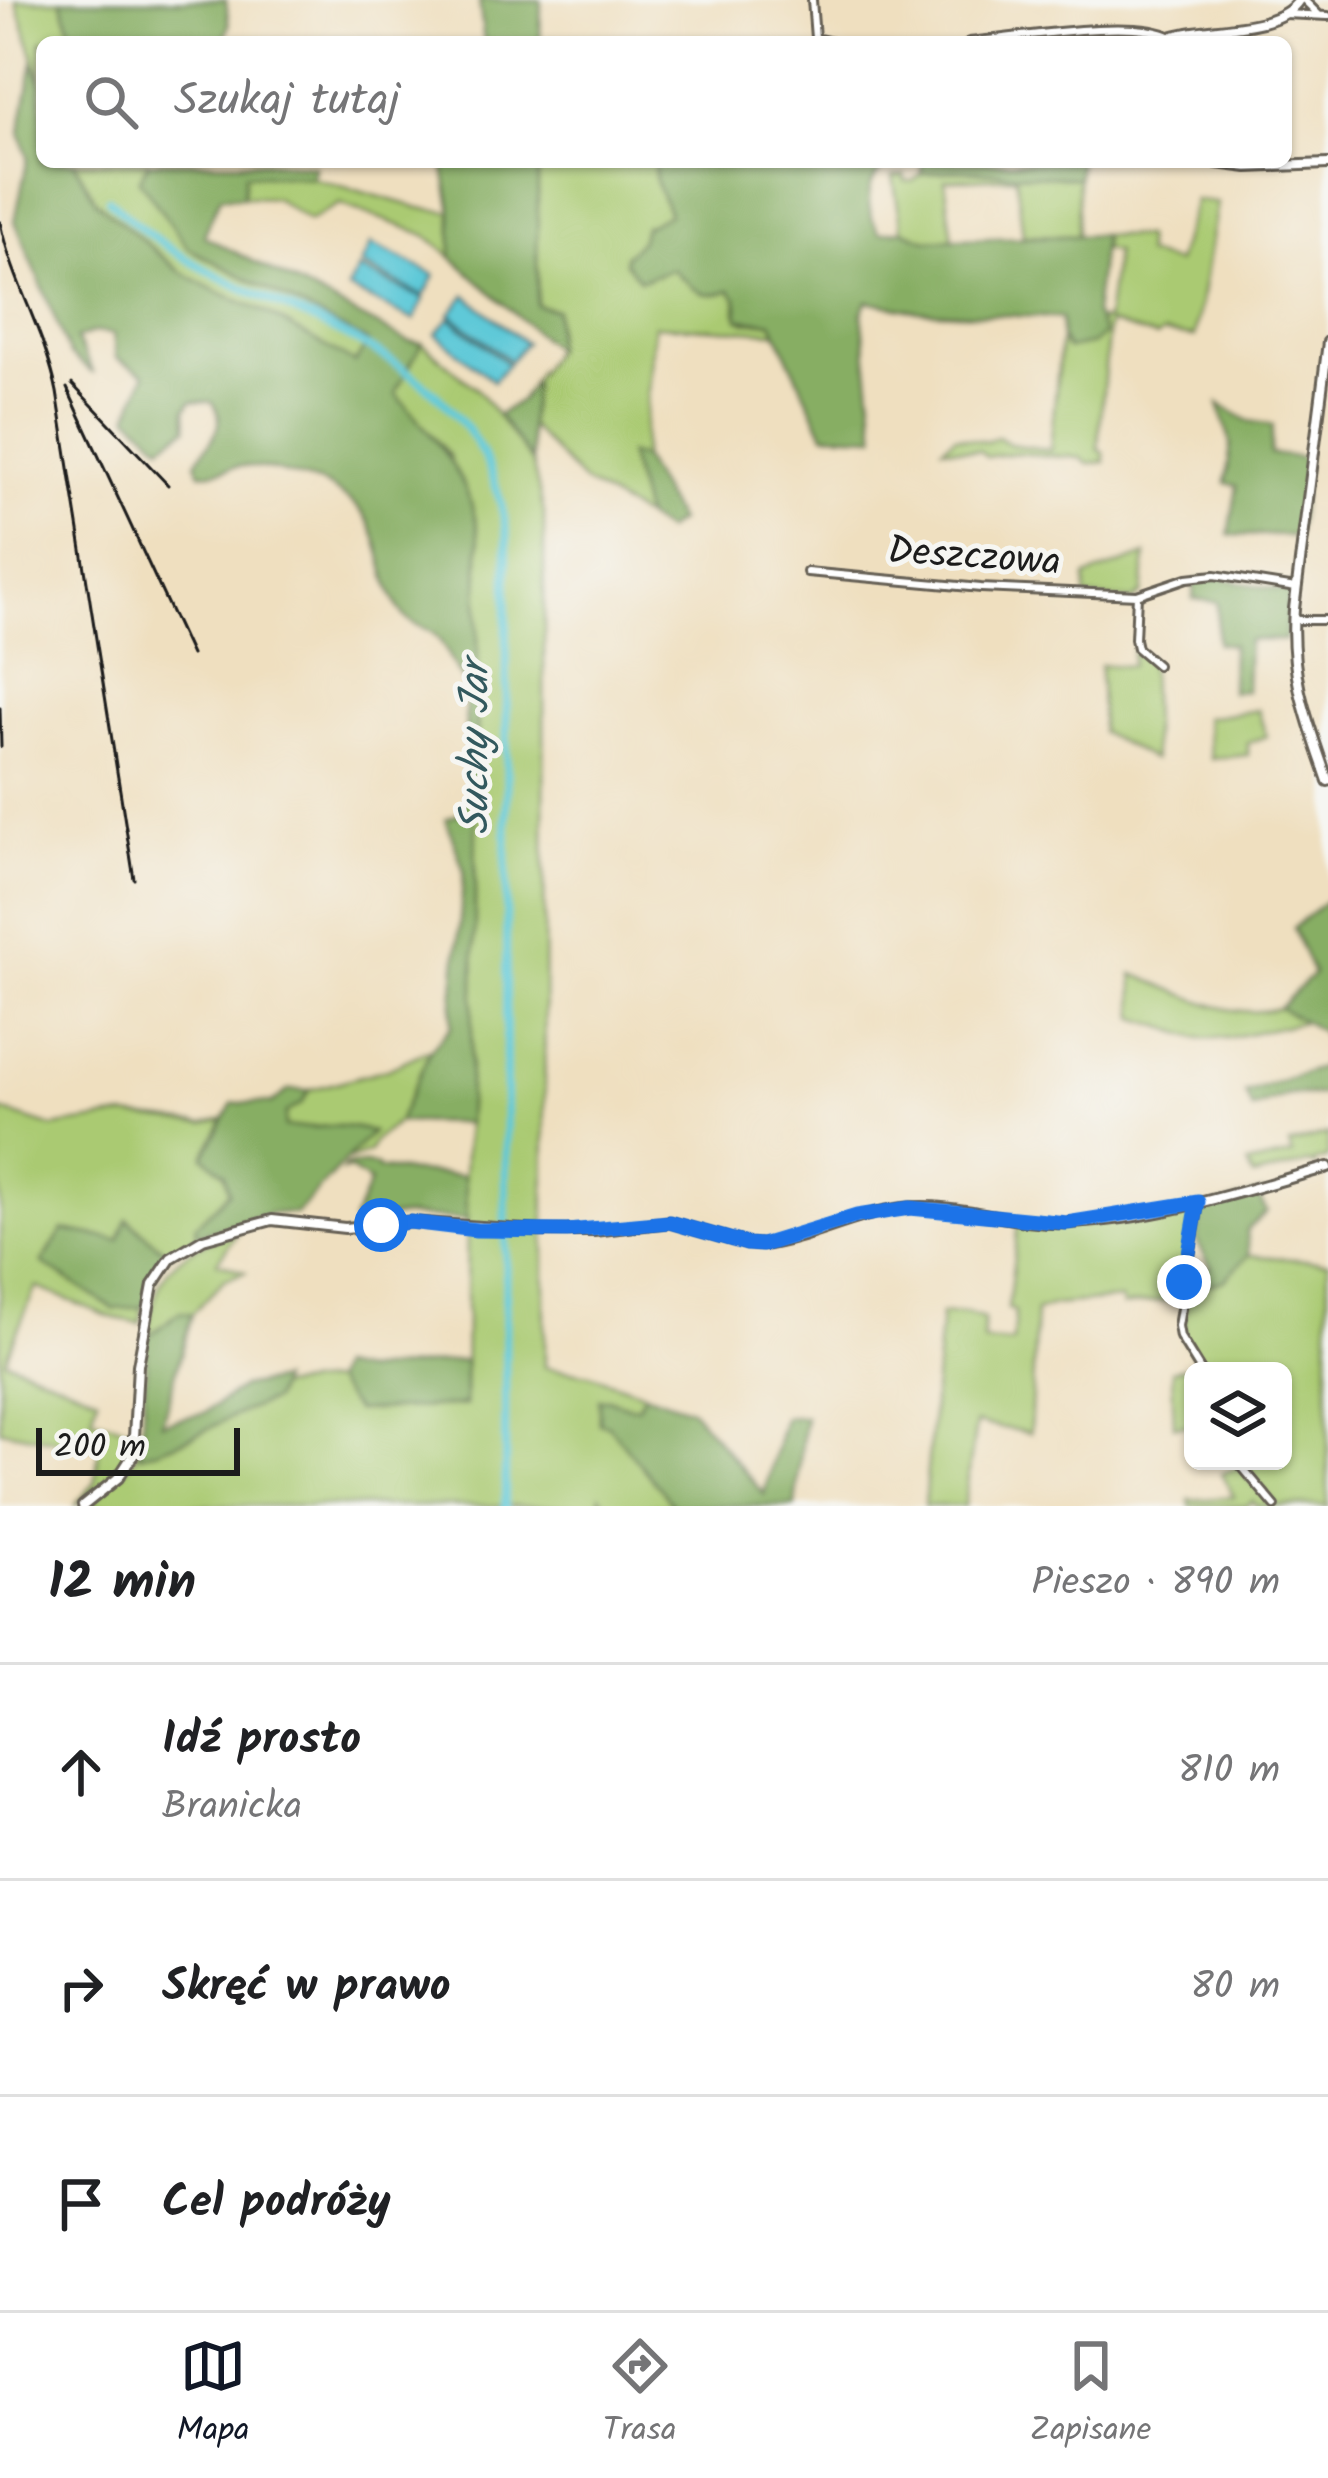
<!DOCTYPE html>
<html lang="pl">
<head>
<meta charset="utf-8">
<style>
	:root { --surface:#fff; --page:#f6f6f6; --text:#202124; --muted:#757577; --line:#e0e0e0; --accent:#111827 }
	body { margin:0; font-family:Kalam,sans-serif; background:var(--page); color:var(--text) }
	.controls { position:absolute; right:36px; bottom:36px; display:grid; overflow:hidden; border-radius:18px; box-shadow:0 3px 9px #0004 }
	.controls button { width:108px; height:108px; display:grid; place-items:center; padding:0; border:0; border-bottom:3px solid var(--line); background:var(--surface); color:var(--text); font:60px sans-serif }
	.scale { position:absolute; left:36px; bottom:30px; width:204px; box-sizing:border-box; padding-left:12px; border:6px solid #1c1c1c; border-top:0; font-size:33px; line-height:42px; white-space:nowrap; color:#1c1c1c; -webkit-text-stroke:9px #f6f6f2; paint-order:stroke }
	.stop { position:absolute; width:36px; height:36px; margin:-27px; border:9px solid #1a73e8; border-radius:50%; background:#fff }
	.stop.end { background:#1a73e8; border-color:#fff; box-shadow:0 3px 12px #0008 }
	.list { margin:0; padding:0; list-style:none }
	h2 { display:flex; justify-content:space-between; align-items:center; height:156px; margin:0; padding:0 48px; font-size:51px }
	h2 small { font-size:39px; font-weight:400; color:var(--muted) }
	.list li { display:grid; grid-template-columns:78px 1fr auto; gap:36px; align-items:center; box-sizing:border-box; height:216px; padding:0 48px; border-top:3px solid var(--line) }
	.list b { display:block; font-size:45px; white-space:nowrap }
	.list p { margin:0; font-size:39px; white-space:nowrap; color:var(--muted) }
	.list em { font-size:39px; font-style:normal; color:var(--muted) }
	.icon { flex:none; width:66px; height:66px; fill:none; stroke:currentColor; stroke-width:2; stroke-linecap:round; stroke-linejoin:round }
	.map { position:relative; flex:none; width:1328px; height:1506px; overflow:hidden }
	.search { position:absolute; background:var(--surface); box-shadow:0 3px 9px #0004; left:36px; right:36px; top:36px; height:132px; display:flex; align-items:center; gap:30px; box-sizing:border-box; padding:0 42px; border-radius:18px; color:var(--muted); font-size:45px }
	.sheet { height:804px; background:var(--surface) }
	nav { display:flex; justify-content:space-around; align-items:center; box-sizing:border-box; height:168px; border-top:3px solid var(--line); background:var(--surface); font-size:33px; color:var(--muted) }
	nav a { display:grid; justify-items:center; gap:6px }
	nav .on { color:var(--accent) }
	.map>svg:first-child { display:block }
	.green { fill:#aaca72; stroke:#637347; stroke-width:3 }
	.forest { fill:#87ae64; stroke:#526540; stroke-width:3 }
	.water { fill:#5ec9d8; stroke:#3d727a; stroke-width:3 }
	.lines { fill:none; stroke-linecap:round; stroke-linejoin:round }
	.canal { stroke:#5ec9d8; stroke-width:8 }
	.minor-casing { stroke:#666055; stroke-width:12 }
	.tertiary-casing { stroke:#666055; stroke-width:14 }
	.minor { stroke:#fff; stroke-width:6 }
	.tertiary { stroke:#fff; stroke-width:8 }
	.rail { stroke:#1c1c1c; stroke-width:3 }
	.route { stroke:#1a73e8; stroke-width:15 }
	.labels { text-anchor:middle; dominant-baseline:central; stroke-width:10; stroke-linejoin:round; paint-order:stroke }
	.street-label { font-size:39px; fill:#1c1c1c; stroke:#f6f6f2 }
	.water-label { font-size:42px; font-style:italic; fill:#33595e; stroke:#f6f6f2 }
</style>
</head>
<body>
<div class="map">
<svg width="1328" height="1506" viewBox="0 0 1328 1506">
	<rect width="100%" height="100%" fill="#f6f6f2"/>
	<filter id="ink" filterUnits="userSpaceOnUse"><feTurbulence type="fractalNoise" baseFrequency=".00833" numOctaves="2"/><feDisplacementMap in="SourceGraphic" scale="24" xChannelSelector="R" yChannelSelector="G"/><feConvolveMatrix kernelMatrix="1 2 1 2 8 2 1 2 1" color-interpolation-filters="sRGB"/></filter>
	<filter id="wash" filterUnits="userSpaceOnUse"><feTurbulence type="fractalNoise" baseFrequency=".004" numOctaves="4" result="noise"/><feDisplacementMap in="SourceGraphic" scale="48" xChannelSelector="R" yChannelSelector="G"/><feGaussianBlur stdDeviation="2.7" result="paint"/><feColorMatrix in="noise" values="0 0 0 0 0 0 0 0 0 0 0 0 0 0 0 0 0 1.4 0 .05"/><feComposite in="paint" operator="in"/></filter>
	<g filter="url(#wash)">
		<rect width="100%" height="100%" fill="#efdfbf"/>
		<path class="green" d="M16 0H61L75 42H42V85Z
			M74 162H149L188 248 369 342 355 364 265 312 216 291 178 270 96 201Z
			M538 162H654L656 182 669 214 644 227 641 240 626 256 646 279 673 269 682 279 723 293 729 289 737 299 736 313 745 322H772L776 332 654 325 642 458 629 455 645 518 583 482 529 425 534 379 554 349 556 310 537 305Z
			M958 170 1078 178 1077 236 1023 235 1016 177 945 180 953 239 926 240 902 230 893 177 904 175 905 181H913L922 174Z
			M244 173 313 178 420 208 452 212V257L426 235 340 204 309 221 275 198 243 197Z
			M1195 200 1217 203 1195 337 1164 333 1156 337 1109 323 1098 449 1104 453 1105 462 1088 464 1081 458 1016 453 986 457 980 451 943 447 955 436 986 442 998 437 1009 444 1050 450 1061 337 1067 349 1104 334 1097 319 1106 321 1115 252 1103 250V235L1145 237V254L1176 263Z
			M422 343 479 391 532 462 544 513 545 1367 589 1374 644 1393 638 1406 628 1408 609 1398 608 1424 674 1506H609L600 1496 599 1506H89L134 1460 139 1443 140 1454C187 1446 227 1414 273 1400L278 1387 333 1381 356 1411 465 1405 467 1220 464 1176 474 989 479 541 449 455 395 393Z
			M1146 555 1142 593 1134 600 1085 597 1086 577Z
			M1133 649 1150 663 1153 760 1101 732 1100 665 1131 666Z
			M1258 710 1266 736 1248 743V755L1211 759 1205 718Z
			M1133 974C1181 991 1228 1022 1279 1008L1307 1021 1228 1038H1197L1136 1018Z
			M431 1049 398 1122 375 1140 369 1152 344 1161 372 1132C340 1120 316 1130 284 1127L286 1113 302 1103 309 1090 387 1069Z
			M0 1110 52 1127 125 1116 204 1124 225 1118 204 1156 224 1173 229 1192 196 1226 197 1235 169 1255 128 1219 120 1241 63 1230 42 1262 113 1309 143 1307 140 1323 110 1317 36 1287 5 1360 98 1397 92 1418 131 1428C130 1472 107 1482 74 1506L95 1483 99 1449 0 1430Z
			M1328 1134V1158L1314 1162 1315 1166 1309 1163 1253 1177 1247 1165 1292 1155 1289 1145Z
			M1194 1210 1180 1295 1169 1296V1300L1122 1306 1121 1299 1053 1305 1036 1311 1030 1433 976 1423 964 1506H924L941 1314 966 1313 984 1319 983 1341 1013 1343 1015 1311 1008 1309 1018 1222 1064 1227Z
			M238 1232 217 1262 245 1272 224 1280 192 1314 180 1312 148 1336C153 1271 176 1249 238 1232Z
			M1249 1255 1328 1262V1506H1277L1241 1461H1283V1371H1205L1183 1338 1188 1289 1224 1280Z
			M1194 1366 1199 1371H1193V1425L1174 1426 1172 1370Z
			M1238 1467 1272 1506H1256L1253 1501 1245 1506H1190L1189 1500 1234 1497 1222 1474Z"/>
		<path class="forest" d="M61 0H226L229 26 223 42H75Z
			M479 0H541L540 42H484Z
			M33 62 42 85V162H74L96 201 178 270 216 291 265 312 355 363 368 342 188 248 139 180 149 162H272L314 166 313 178 245 174 243 197H220L204 236 407 341 422 343 395 393C434 438 474 479 479 541L474 989 467 1123 398 1122 431 1049 451 1027 464 871 446 819 462 812 467 792 465 681C450 668 448 647 435 635 427 627 411 625 404 616 376 580 389 530 350 501 339 494 330 485 318 482 294 476 269 467 245 466 229 466 216 475 200 472L196 462C208 441 231 427 212 402L192 401 186 409 187 428 161 445 129 415 145 374 116 358 113 334 94 332 76 339 94 374 70 355 15 221 28 157 20 132Z
			M443 162H538L537 305 556 310 554 349 452 257V212Z
			M654 162 733 166 748 162H876L881 170C863 188 867 214 880 233L902 230 926 240 1103 235 1094 314 1104 334 1093 344 1067 349 1061 337V318L918 311 867 301 862 314 876 436 824 434 772 322 739 319 737 299 730 290C701 302 692 286 673 269L640 280 625 263V256L641 240 644 227 669 214 656 182Z
			M922 162H1079L1078 178 958 170 922 174Z
			M534 379 529 425 532 462 498 415 521 400Z
			M1219 404 1249 421 1273 425 1270 454 1307 458 1297 536 1229 535 1237 486 1226 483 1231 444Z
			M628 454 642 458 678 521 665 531 645 518Z
			M1216 577 1289 592 1285 640H1248L1246 691 1231 692 1232 645 1217 643 1218 602 1193 599 1194 581Z
			M1328 899V1095H1289L1252 1109 1245 1093 1322 1067 1325 1041 1321 1031 1279 1008 1313 974 1293 928Z
			M289 1090H309L302 1103 286 1113 285 1127C320 1131 334 1120 372 1132L296 1214 271 1213 197 1235 195 1226 229 1192 224 1173 204 1156 233 1103H272Z
			M364 1164 377 1166 378 1169 464 1176 467 1220 407 1216 353 1221 370 1182 348 1169 343 1171 346 1166Z
			M1262 1192 1259 1198 1267 1212 1247 1229 1249 1255 1224 1280 1188 1289V1278L1211 1267 1196 1240 1202 1210Z
			M127 1219 169 1255 158 1268 143 1307 114 1309 42 1263 63 1230 119 1240Z
			M180 1312 192 1314 162 1423 204 1413 242 1387 280 1380 273 1400C227 1415 187 1444 140 1455L148 1336Z
			M465 1360V1405L355 1411 333 1381 338 1367 363 1372Z
			M644 1393 691 1409 764 1494 784 1417H805L795 1506H674L608 1425 599 1423V1399C614 1397 623 1409 638 1406Z"/>
		<path class="water" d="M371 244 435 275 424 296 361 265Z
			M359 269 424 299 414 320 348 289Z
			M466 295 525 343 510 361 450 314Z
			M450 318 508 364 493 381 436 334Z"/>
		<g class="lines">
			<path class="canal" d="M109 199C239 335 480 316 507 537L505 1506"/>
		</g>
	</g>
	<g filter="url(#ink)">
		<g class="lines">
			<g class="minor-casing">
				<path id="minor" d="M812 0 815 38
					M1304 0 1319 15
					M1285 14 1328 16
					M815 38 833 42
					M969 42C1014 38 1136 17 1171 37
					M807 572 981 588 1137 595 1187 578 1215 575 1296 588
					M1137 595 1135 639 1137 648 1157 665
					M1293 620H1328
					M1199 1202 1178 1326 1180 1337 1201 1371
					M1237 1461 1275 1506"/>
			</g>
			<g class="tertiary-casing">
				<path id="tertiary" d="M1167 42 1171 37C1206 25 1278 33 1299 0
					M1209 162 1248 167 1328 164
					M1328 342 1294 609C1289 675 1307 720 1328 781
					M83 1506 118 1478 133 1455 138 1365 153 1285 171 1258 203 1239 272 1220 345 1228 409 1222 540 1231H594L669 1222 747 1244 762 1245C810 1239 854 1213 904 1208 959 1202 1013 1226 1068 1223 1155 1220 1244 1191 1328 1167"/>
			</g>
			<use href="#minor" class="minor"/>
			<use href="#tertiary" class="tertiary"/>
			<path class="rail" d="M0 222C12 281 45 332 57 392L134 879
				M72 384 168 485
				M67 388 191 655
				M0 708 1 747"/>
		</g>
	</g>
	<g class="lines" filter="url(#ink)">
		<path class="route" d="M381 1225 410 1222 476 1230 567 1231 669 1222 747 1244 762 1245 857 1216 910 1208 1067 1223 1198 1202 1184 1282"/>
	</g>
	<g class="labels">
		<g class="street-label">
			<text transform="translate(974 558) rotate(4)">Deszczowa</text>
		</g>
		<g class="water-label">
			<text transform="translate(476 748) rotate(-90)">Suchy Jar</text>
		</g>
	</g>
</svg>
<div class="controls">
<button><svg class="icon" aria-label="layers" viewBox="0 0 24 24"><path d="M12 4l9 5-9 5-9-5zM3 14l9 5 9-5"/></svg></button>
</div>
<div class="scale">200 m</div>
<div class="stop" style="left:381px;top:1225px"></div>
<div class="stop end" style="left:1184px;top:1282px"></div>
<div class="search"><svg class="icon" aria-label="search" viewBox="0 0 24 24"><circle cx="10" cy="10" r="6"/><path d="M15 15l6 6"/></svg>Szukaj tutaj</div>
</div>
<section class="sheet">
<h2>12 min<small>Pieszo · 890 m</small></h2>
<ul class="list">
<li><svg class="icon" aria-label="ahead" viewBox="0 0 24 24"><path d="M12 20V5M6 11l6-6 6 6"/></svg><div><b>Idź prosto</b><p>Branicka</p></div><em>810 m</em></li>
<li><svg class="icon" aria-label="right" viewBox="0 0 24 24"><path d="M7 20v-9h11M14 6l5 5-5 5"/></svg><div><b>Skręć w prawo</b></div><em>80 m</em></li>
<li><svg class="icon" aria-label="arrive" viewBox="0 0 24 24"><path d="M6 21V4h12l-3 4 3 4H6"/></svg><div><b>Cel podróży</b></div></li>
</ul>
</section>
<nav>
<a class="on"><svg class="icon" aria-label="map" viewBox="0 0 24 24"><path d="M3 6l6-2 6 2 6-2v14l-6 2-6-2-6 2zM9 4v14M15 6v14"/></svg>Mapa</a>
<a><svg class="icon" aria-label="directions" viewBox="0 0 24 24"><path d="M12 3l9 9-9 9-9-9zM9 14v-3h6M13 9l2 2-2 2"/></svg>Trasa</a>
<a><svg class="icon" aria-label="saved" viewBox="0 0 24 24"><path d="M7 4h10v16l-5-4-5 4z"/></svg>Zapisane</a>
</nav>
</body>
</html>
